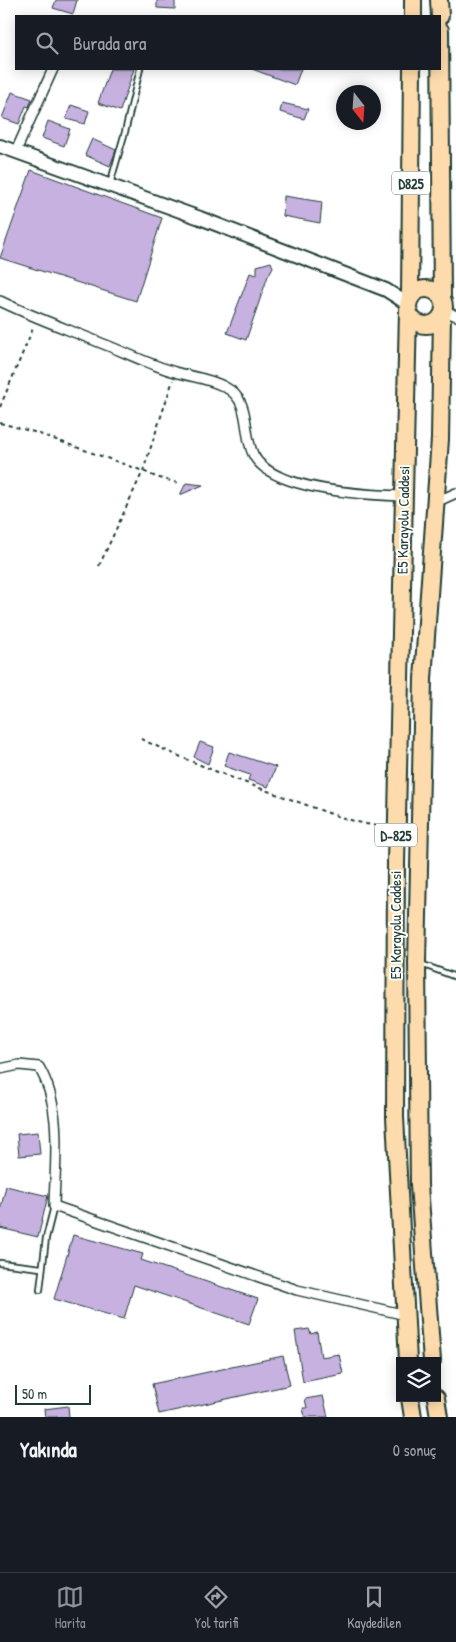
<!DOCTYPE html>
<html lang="tr">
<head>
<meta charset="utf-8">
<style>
	:root { --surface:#171b24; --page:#20242c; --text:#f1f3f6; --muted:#9ea1a6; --line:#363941; --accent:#8c9099 }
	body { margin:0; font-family:"Patrick Hand",sans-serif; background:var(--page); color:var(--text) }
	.controls { position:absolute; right:15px; bottom:15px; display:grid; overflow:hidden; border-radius:0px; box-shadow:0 2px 12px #0003 }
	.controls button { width:45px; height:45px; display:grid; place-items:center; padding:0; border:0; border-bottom:1px solid var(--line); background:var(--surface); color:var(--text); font:25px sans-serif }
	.compass { position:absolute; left:336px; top:85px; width:45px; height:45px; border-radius:50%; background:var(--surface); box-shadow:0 2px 12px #0003; rotate:163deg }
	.scale { position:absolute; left:15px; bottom:12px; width:76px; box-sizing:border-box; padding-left:5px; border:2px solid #1f3d34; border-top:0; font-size:14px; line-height:18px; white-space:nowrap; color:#1f3d34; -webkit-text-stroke:4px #fff; paint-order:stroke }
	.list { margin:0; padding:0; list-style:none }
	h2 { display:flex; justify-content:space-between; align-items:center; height:65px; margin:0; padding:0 20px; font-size:21px }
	h2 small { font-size:16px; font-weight:400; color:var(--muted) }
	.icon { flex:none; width:28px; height:28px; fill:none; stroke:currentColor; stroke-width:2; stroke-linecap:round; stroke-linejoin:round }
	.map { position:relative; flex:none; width:456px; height:1417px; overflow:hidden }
	.search { position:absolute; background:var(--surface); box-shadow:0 2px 12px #0003; left:15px; right:15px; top:15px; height:55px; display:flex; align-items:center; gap:12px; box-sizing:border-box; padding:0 18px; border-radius:0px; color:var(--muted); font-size:19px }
	.sheet { height:155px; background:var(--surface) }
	nav { display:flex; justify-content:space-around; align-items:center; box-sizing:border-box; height:70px; border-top:1px solid var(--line); background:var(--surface); font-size:14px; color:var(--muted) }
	nav a { display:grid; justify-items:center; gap:2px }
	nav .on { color:var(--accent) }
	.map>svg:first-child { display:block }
	.building { fill:#c7b1e1; stroke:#1f3d34 }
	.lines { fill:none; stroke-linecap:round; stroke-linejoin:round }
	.lane-casing { stroke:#1f3d34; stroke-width:8 }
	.street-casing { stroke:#1f3d34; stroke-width:12 }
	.secondary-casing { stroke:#1f3d34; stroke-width:16 }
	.highway-casing { stroke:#1f3d34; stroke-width:20 }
	.path { stroke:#1f3d34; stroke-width:2; stroke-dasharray:4 4; stroke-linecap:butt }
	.lane { stroke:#fff; stroke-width:4.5 }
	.street { stroke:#fff; stroke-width:9 }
	.secondary { stroke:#fff; stroke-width:12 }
	.highway { stroke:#fedbac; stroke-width:16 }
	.labels { text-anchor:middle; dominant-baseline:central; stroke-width:4; stroke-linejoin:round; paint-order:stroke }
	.shield { fill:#fff; stroke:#627771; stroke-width:1 }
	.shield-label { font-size:14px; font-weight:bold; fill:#1f3d34 }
	.street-label { font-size:15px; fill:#1f3d34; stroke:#fff }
</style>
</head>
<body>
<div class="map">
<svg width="456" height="1417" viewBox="0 0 456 1417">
	<rect width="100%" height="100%" fill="#fff"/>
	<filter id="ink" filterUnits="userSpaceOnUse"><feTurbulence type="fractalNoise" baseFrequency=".02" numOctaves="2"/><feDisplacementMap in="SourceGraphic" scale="10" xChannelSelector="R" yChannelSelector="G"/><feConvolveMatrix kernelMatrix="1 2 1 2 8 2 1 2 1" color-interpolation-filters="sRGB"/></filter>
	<g filter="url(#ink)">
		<path class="building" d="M56 0H77L73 14 53 8Z
			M157 0H175V9L157 8Z
			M110 69H134L120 111 98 103Z
			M252 69H301L295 85Z
			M12 92 32 99 29 107 26 106 19 124 2 118Z
			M282 103 308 109 304 119 280 112Z
			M71 105 89 111 85 124 66 119Z
			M48 121 70 129 64 146 42 138Z
			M92 139 116 150 110 166 85 155Z
			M31 170 162 218 136 301 0 258Z
			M284 196 322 202 320 223 283 216Z
			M271 262 273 267 268 276 246 340 227 333 250 273 257 275V266Z
			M186 483 203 485 180 495Z
			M200 742 214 747 208 764 194 757Z
			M229 752 276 767 268 787 248 780 250 775 224 766Z
			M38 1132 40 1154 19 1156 17 1134Z
			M6 1186 48 1196 38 1237 0 1228V1211Z
			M73 1235 143 1254 141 1260 258 1299 249 1324 134 1285 124 1319 54 1299Z
			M309 1329 311 1334 317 1332 321 1357 339 1354 343 1374 303 1382 295 1331Z
			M283 1356 290 1385 159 1414 152 1384Z
			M323 1396 328 1417H305L303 1408H307L305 1399Z
			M68 1406 69 1417H45L44 1409Z"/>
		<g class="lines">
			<g class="lane-casing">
				<path id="lane" d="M110 184 125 132 140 69
					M421 964 456 977
					M0 1263 41 1268
					M40 1290 46 1238 54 1206"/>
			</g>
			<g class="street-casing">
				<path id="street" d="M16 151 53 69
					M0 301C33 317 67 329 101 343 125 352 150 365 175 372 192 377 209 378 225 387 252 401 242 430 253 454 270 491 368 495 404 496
					M444 310 456 316
					M436 502 456 493
					M0 1069 19 1065 39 1067C63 1108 55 1160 54 1206L297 1290 406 1315"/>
			</g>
			<g class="secondary-casing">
				<path id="secondary" d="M0 146 200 218 386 290 408 304"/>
			</g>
			<g class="highway-casing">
				<path id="highway" d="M439 0 440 16
					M413 16V0
					M440 30 442 297
					M408 307a18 18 0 1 1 36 0a18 18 0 1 1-36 0Z
					M410 297 412 69
					M408 310 396 863 395 1117 408 1361
					M432 1361 419 1185 417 963 423 679 440 439 442 316
					M410 1398 413 1417
					M436 1398 439 1417"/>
			</g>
			<path class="path" d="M0 407 34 326
				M0 423 34 432 143 471 156 477 178 483
				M99 566 143 471 173 380
				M141 739C190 762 239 781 290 799 321 810 351 823 384 827"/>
			<use href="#lane" class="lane"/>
			<use href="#street" class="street"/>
			<use href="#secondary" class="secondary"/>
			<use href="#highway" class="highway"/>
		</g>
	</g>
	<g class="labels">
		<g class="shield">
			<rect x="392" y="171.5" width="38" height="23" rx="4"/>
			<rect x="375" y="823.5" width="42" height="23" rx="4"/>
		</g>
		<g class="shield-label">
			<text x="411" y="183">D825</text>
			<text x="396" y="835">D-825</text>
		</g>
		<g class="street-label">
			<text transform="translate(403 520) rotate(-89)">E5 Karayolu Caddesi</text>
			<text transform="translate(395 925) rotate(-90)">E5 Karayolu Caddesi</text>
		</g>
	</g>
</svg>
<div class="controls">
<button><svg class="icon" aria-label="layers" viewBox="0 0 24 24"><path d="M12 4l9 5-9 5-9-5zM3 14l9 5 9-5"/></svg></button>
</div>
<svg class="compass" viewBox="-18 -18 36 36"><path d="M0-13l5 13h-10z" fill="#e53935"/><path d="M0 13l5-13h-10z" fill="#9ea1a6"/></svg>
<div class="scale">50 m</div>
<div class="search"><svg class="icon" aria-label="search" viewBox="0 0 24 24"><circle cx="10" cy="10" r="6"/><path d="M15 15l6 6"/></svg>Burada ara</div>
</div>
<section class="sheet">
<h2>Yakında<small>0 sonuç</small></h2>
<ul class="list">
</ul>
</section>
<nav>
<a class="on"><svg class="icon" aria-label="map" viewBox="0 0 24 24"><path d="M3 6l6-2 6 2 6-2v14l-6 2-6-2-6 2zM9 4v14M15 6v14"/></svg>Harita</a>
<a><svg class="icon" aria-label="directions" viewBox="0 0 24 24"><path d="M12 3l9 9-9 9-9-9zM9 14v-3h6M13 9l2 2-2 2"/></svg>Yol tarifi</a>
<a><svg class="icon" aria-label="saved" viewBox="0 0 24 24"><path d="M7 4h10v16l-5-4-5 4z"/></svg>Kaydedilen</a>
</nav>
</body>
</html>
